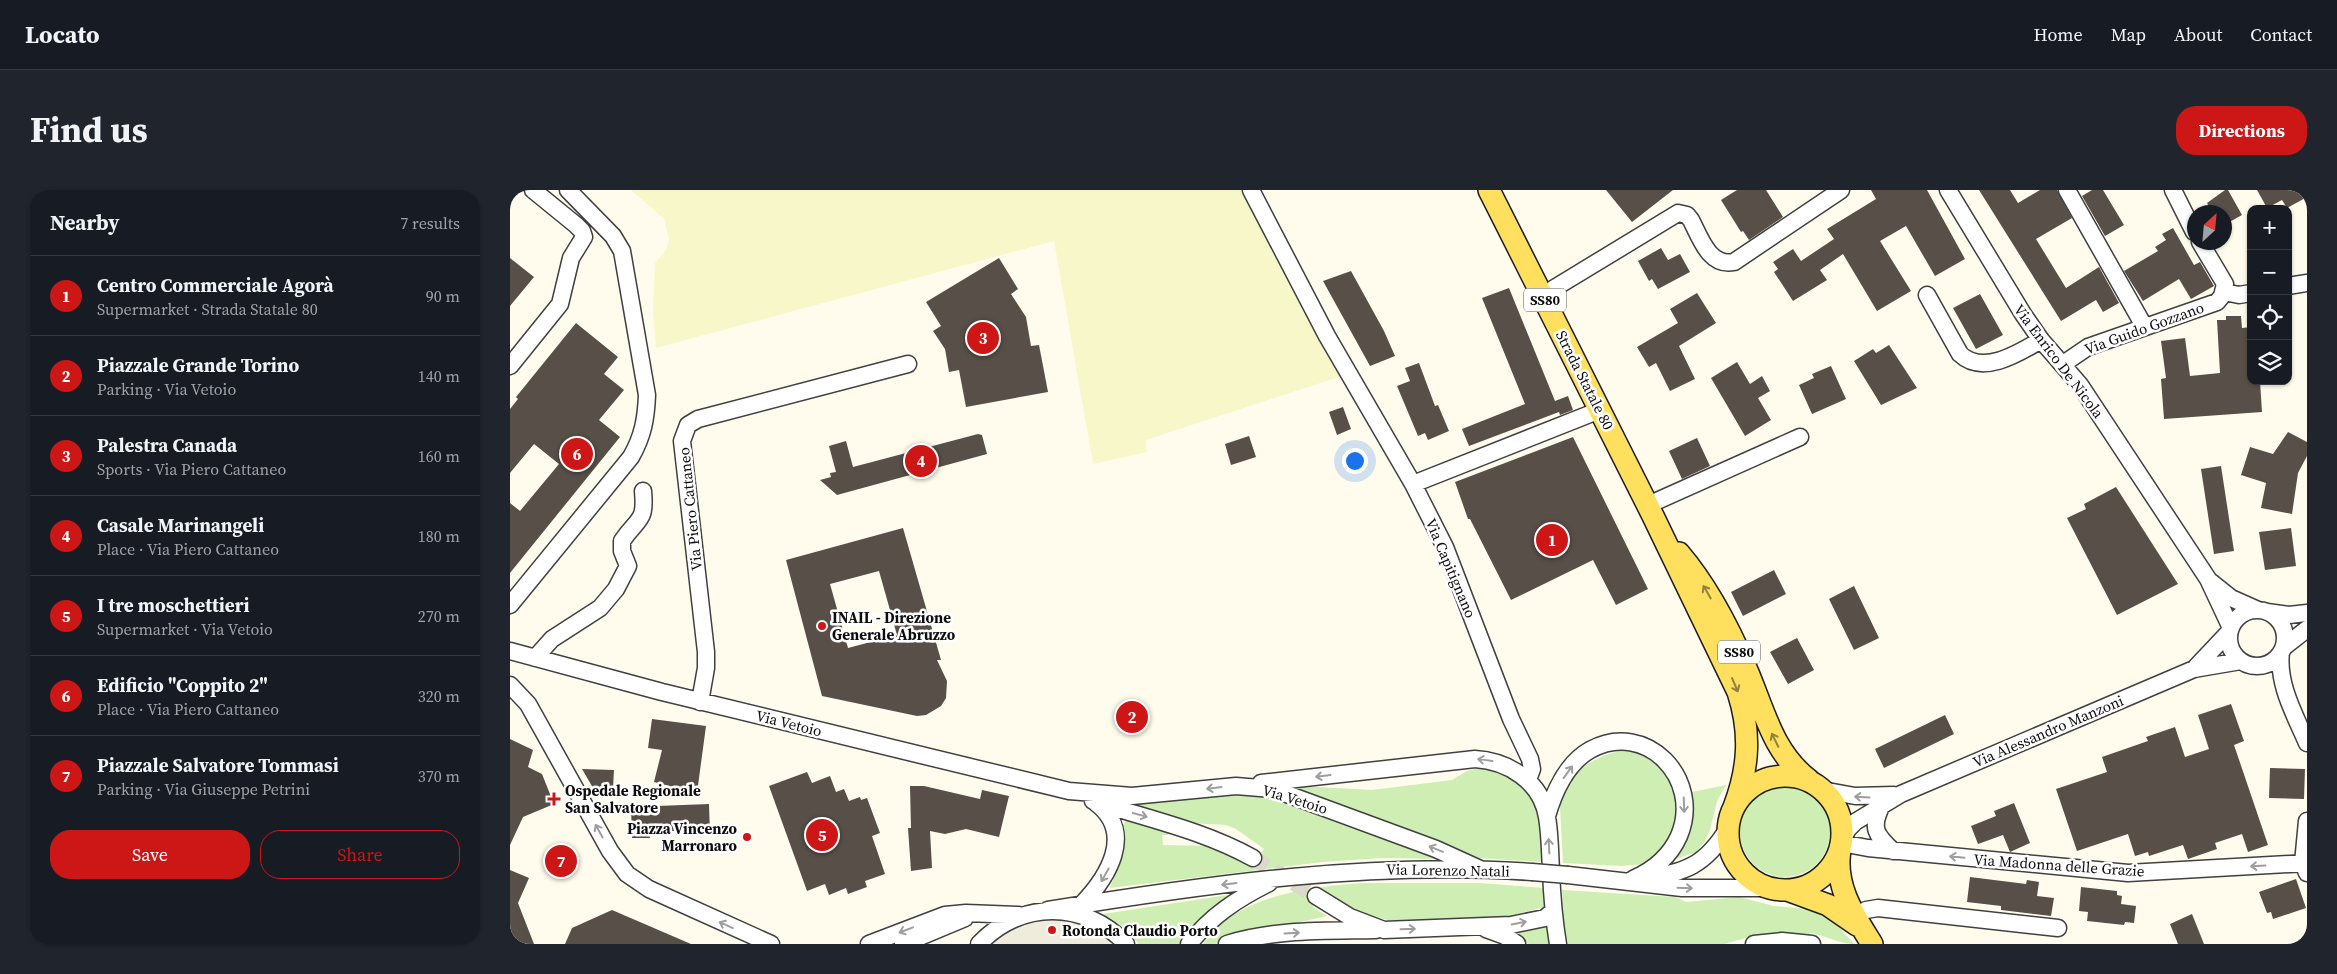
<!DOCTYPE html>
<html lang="en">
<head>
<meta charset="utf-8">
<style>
	:root { --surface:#171b24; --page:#20242c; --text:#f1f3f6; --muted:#9ea1a6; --line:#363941; --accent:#cc1716 }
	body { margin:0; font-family:"Source Serif 4",serif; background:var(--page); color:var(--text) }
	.controls { position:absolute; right:15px; top:15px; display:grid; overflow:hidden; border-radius:10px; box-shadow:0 1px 4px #0004 }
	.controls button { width:45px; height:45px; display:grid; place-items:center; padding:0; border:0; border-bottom:1px solid var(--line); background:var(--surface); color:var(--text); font:25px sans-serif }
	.compass { position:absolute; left:1677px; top:15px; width:45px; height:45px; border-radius:50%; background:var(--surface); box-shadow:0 1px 4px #0004; rotate:26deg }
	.you { position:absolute; left:844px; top:270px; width:18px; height:18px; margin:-12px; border:4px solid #fff; border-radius:50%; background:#1a73e8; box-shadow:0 0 0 8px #1a73e833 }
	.badge { display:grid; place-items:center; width:32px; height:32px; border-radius:50%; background:var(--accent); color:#fff; font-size:16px; font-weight:700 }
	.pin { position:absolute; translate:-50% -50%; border:2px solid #fff; box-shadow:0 1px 5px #0006 }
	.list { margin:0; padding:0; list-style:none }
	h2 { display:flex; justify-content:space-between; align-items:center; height:65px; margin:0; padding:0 20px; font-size:21px }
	h2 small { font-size:16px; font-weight:400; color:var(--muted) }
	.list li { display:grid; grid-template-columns:32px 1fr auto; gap:15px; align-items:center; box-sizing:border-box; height:80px; padding:0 20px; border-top:1px solid var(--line) }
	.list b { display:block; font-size:19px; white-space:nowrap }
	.list p { margin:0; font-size:16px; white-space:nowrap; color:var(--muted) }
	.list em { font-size:16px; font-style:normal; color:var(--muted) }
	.actions { display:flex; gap:10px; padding:15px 20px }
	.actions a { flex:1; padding:11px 0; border:1px solid var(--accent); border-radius:20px; text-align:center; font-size:18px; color:var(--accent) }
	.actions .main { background:var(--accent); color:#fff }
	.icon { flex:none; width:28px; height:28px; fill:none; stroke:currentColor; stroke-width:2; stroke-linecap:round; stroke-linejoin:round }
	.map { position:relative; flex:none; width:1797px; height:754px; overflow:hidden; border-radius:20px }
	header { display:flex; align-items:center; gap:30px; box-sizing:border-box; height:70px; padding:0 25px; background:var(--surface); border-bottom:1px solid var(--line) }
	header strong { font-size:24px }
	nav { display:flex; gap:28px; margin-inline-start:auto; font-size:18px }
	.intro { display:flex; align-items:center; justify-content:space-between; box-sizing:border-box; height:120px; padding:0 30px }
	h1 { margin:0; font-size:35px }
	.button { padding:12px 22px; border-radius:20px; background:var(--accent); color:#fff; font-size:18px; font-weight:700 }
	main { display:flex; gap:30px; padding:0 30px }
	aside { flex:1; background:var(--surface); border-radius:20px; box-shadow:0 1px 4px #0004 }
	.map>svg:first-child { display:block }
	.farmland { fill:#f8f7ca }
	.green { fill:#ceeeb3 }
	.plaza { fill:#f0ecdb }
	.building { fill:#574f48; fill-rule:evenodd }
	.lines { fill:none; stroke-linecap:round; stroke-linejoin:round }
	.minor-tunnel { stroke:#dbd8cc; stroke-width:16; stroke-dasharray:16 8; stroke-linecap:butt }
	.minor-casing { stroke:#404040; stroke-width:19 }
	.major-casing { stroke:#1e1e1e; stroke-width:24 }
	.minor { stroke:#fff; stroke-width:16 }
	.major { stroke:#ffe05e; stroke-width:21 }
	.minor-bridge-casing { stroke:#404040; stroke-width:19; stroke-linecap:butt }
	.minor-bridge { stroke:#fff; stroke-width:16 }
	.oneway { stroke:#92813a }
	.oneway2 { stroke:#9e9e9e }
	.poi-dot { fill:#cc1716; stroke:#fff; stroke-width:2 }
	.labels { text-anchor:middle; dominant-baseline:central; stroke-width:5; stroke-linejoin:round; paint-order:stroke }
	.shield { fill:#fff; stroke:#565656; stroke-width:1 }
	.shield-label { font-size:14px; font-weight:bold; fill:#0d0d0d }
	.street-label { font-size:15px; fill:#0d0d0d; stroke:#fff }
	.poi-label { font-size:15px; font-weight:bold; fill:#0d0d0d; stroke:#fff; text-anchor:start }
</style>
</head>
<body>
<header>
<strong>Locato</strong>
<nav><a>Home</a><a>Map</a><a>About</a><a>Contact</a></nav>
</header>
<div class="intro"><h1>Find us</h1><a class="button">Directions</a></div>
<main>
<aside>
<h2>Nearby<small>7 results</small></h2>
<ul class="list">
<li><span class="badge">1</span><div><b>Centro Commerciale Agorà</b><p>Supermarket · Strada Statale 80</p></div><em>90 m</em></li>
<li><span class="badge">2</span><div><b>Piazzale Grande Torino</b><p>Parking · Via Vetoio</p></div><em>140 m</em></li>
<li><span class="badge">3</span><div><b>Palestra Canada</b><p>Sports · Via Piero Cattaneo</p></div><em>160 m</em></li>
<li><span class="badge">4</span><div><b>Casale Marinangeli</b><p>Place · Via Piero Cattaneo</p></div><em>180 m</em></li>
<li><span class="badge">5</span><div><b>I tre moschettieri</b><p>Supermarket · Via Vetoio</p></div><em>270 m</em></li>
<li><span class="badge">6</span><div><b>Edificio &quot;Coppito 2&quot;</b><p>Place · Via Piero Cattaneo</p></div><em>320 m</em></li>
<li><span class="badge">7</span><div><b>Piazzale Salvatore Tommasi</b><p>Parking · Via Giuseppe Petrini</p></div><em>370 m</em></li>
</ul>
<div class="actions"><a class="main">Save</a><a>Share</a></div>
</aside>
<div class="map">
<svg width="1797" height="754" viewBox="0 0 1797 754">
	<rect width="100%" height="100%" fill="#fffcee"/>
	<path class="farmland" d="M121 0H734L835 185 636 250 637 262 583 274 544 51 146 158 143 121 145 73 156 60 159 49 154 29Z"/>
	<path class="green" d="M1110 561 1132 562 1150 573 1164 593 1169 630 1153 664 1135 674 1111 676 1053 673 1050 616C1057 585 1080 567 1110 561Z
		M969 578C1032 586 1030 620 1033 672L967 668 775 598 790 596 862 600 942 590 957 581Z
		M1216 595 1207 611 1200 640 1195 651 1186 662 1166 669C1182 648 1186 627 1182 602Z
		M1230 642a45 45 0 1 1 90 0a45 45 0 1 1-90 0Z
		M713 603 756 605 926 669 873 668 813 672 600 698 614 661 613 635 616 630 658 642V645H652L653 655 703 656V660L715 661 743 675 754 659 726 639 716 635 678 633 624 617 625 612Z
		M855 693H969L1035 698 1034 717 1000 726 907 731 878 730 856 725 840 718 815 702 803 717 817 726 730 746 705 754H693C729 704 799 697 855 693Z
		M1052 700 1166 707 1176 712 1229 707 1264 716 1299 719 1323 730 1344 754C1329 754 1315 745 1300 743L1299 746 1247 745 1214 754H1058L1054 732Z
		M724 704 671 754H629L608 733 593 724Z
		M1034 736 1038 737 1044 754H1019L1003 742Z"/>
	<path class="plaza" d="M553 721 616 754H469L479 743Z"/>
	<path class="building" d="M1096 0H1163L1122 32Z
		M1227 0H1256L1273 27 1239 50 1233 41 1231 42 1211 10Z
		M1361 0H1417L1455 69 1425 86 1396 36 1370 51 1401 101 1367 121 1333 64 1310 80 1317 90 1283 111 1264 82 1268 79 1263 72 1283 59 1291 71 1324 49 1317 39 1366 9Z
		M1469 0H1500L1508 13 1530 0H1547L1562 28 1526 49 1556 98 1589 77 1609 113 1593 122 1586 110 1551 131Z
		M1582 0H1593L1614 35 1595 46 1572 6Z
		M1715 0H1718L1732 25 1714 35V22H1702L1697 13Z
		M1747 0H1797V7L1777 18 1772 10 1757 18Z
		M1663 38 1684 75 1690 72 1704 96 1681 109 1669 89 1633 111 1614 81 1648 61 1645 57 1656 50 1652 44Z
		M1151 58 1158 70 1170 64 1180 82 1148 99 1142 89 1139 91 1128 71Z
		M0 68 24 87 0 116Z
		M489 68 508 99 501 104 516 127 521 156 529 155 538 202 456 217 449 180 439 182 435 159 423 141 431 136 416 112Z
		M841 81 874 141 885 166 860 176 813 91Z
		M999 98 1045 211 1058 206 1063 220 1050 225 1049 222 959 256 952 239 1015 214 972 108Z
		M1187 103 1206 133 1169 156 1185 189 1160 201 1146 173 1139 177 1127 157 1168 133 1160 119Z
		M1470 104 1493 145 1466 159 1443 118Z
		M1716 126H1731L1732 138 1741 137V191H1750L1752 222 1654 229 1651 189 1656 188 1651 151 1675 148 1680 186 1710 183 1707 130H1716Z
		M66 133 108 167 94 184 114 200 89 230 110 247 0 383V313L10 321 49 274 24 254 0 283V219L8 209 6 207Z
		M1379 155 1407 198 1371 215 1344 171 1363 159 1366 163Z
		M1227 172 1240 194 1252 186 1260 201 1248 208 1261 230 1235 246 1201 188Z
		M909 173 925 216 928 215 939 241 918 250 915 243 908 246 887 196 900 191 895 178Z
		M1321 176 1336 209 1302 224 1289 195 1304 188 1302 184Z
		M833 217 841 239 827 245 819 222Z
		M1778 242 1797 252V266L1788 283 1782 324 1751 318 1756 293 1731 285 1740 257 1763 264Z
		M468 244 472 245 477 264 327 305 310 290 321 287 320 283 326 282 319 256 336 251 343 277Z
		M739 246 746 267 721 275 715 254Z
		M1063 247 1138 399 1106 415 1083 370 1001 410 960 329H958L945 292Z
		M1187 248 1200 276 1172 289 1159 261Z
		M1711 276 1724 361 1704 364 1691 279Z
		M1606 297 1668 394 1607 425 1557 328 1576 319 1574 314Z
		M393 338 431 470H427L437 491 436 508 431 516 416 525 407 526 312 506 276 370ZM369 381 387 445 338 458 320 394Z
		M1781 338 1786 376 1755 380 1749 342Z
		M1264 380 1276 404 1233 426 1221 402Z
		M1344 396 1369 448 1344 460 1319 409Z
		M1287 448 1304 480 1278 494 1260 462Z
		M1721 514 1734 551 1724 555 1758 655 1738 662 1732 644 1705 653 1707 659 1678 669 1673 655 1639 666 1638 662 1625 666 1618 644 1567 661 1546 599 1597 582 1592 567 1638 551 1636 547 1665 537 1675 567 1699 559 1688 525Z
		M1435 525 1444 544 1374 578 1365 559Z
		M142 529 196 536 187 603 144 592 152 560 138 558Z
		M0 549 23 560 18 577 32 584 44 614 13 627 0 655Z
		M1760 578 1795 579 1794 609 1759 608Z
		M72 579 104 580 103 598H83Z
		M297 582 302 593 320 586 326 602 334 599 339 611 350 607 351 610 357 608 370 643 362 646 375 684 355 691 357 697 338 704 336 698 319 705 315 694 297 701 259 596Z
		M400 596H414L470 609 472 600 499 606 489 647 456 639 435 644 420 641 422 678 401 681 398 638H401Z
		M1504 613 1520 653 1500 662 1493 645 1468 654 1461 636 1486 626 1484 621Z
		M199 614 200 644 166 645V641H139L140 648H122L121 617Z
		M0 680 19 688 8 713 24 754H0Z
		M1460 687 1516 694 1517 690 1529 692 1527 706 1544 708 1541 726 1491 720V716L1457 712Z
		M1786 689 1796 718 1763 729 1761 722 1757 723 1749 702Z
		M1571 697 1607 701V705L1612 706 1611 714 1626 716 1624 733 1615 732 1614 735 1577 731 1578 722 1569 721Z
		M102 720 181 754H55L62 738Z
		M1682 724 1694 754H1668L1660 734Z"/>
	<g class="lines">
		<path class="minor-tunnel" d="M743 668 806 706"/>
		<g class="minor-casing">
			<path id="minor" d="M741 0 817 146 903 294 935 357 1001 529 1020 569 1022 579 1018 590
				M1438 0 1513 124 1531 150 1570 195 1698 389 1721 438
				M1557 0 1634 136
				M1663 0 1684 42
				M1778 96 1797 93
				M1714 102 1729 105 1741 103
				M1033 105 1168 23 1177 25 1181 30C1190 47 1199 77 1224 72L1331 0
				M1417 105 1450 164C1473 186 1509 163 1531 150
				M1553 174 1578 157 1707 112 1712 106 1715 94 1690 52
				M0 176 50 114 61 68 74 47 72 41 66 35 23 0
				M903 294 1090 220
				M1138 315 1290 247
				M1701 392 1721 408 1748 420
				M0 415 121 267C133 246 136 229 137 205L112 61 103 46 58 0
				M1719 448a28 28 0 1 1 56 0a28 28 0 1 1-56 0Z
				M1757 422 1779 425 1797 423
				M1774 457 1797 439
				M0 461 152 502 559 601 622 606 726 596 763 599 926 659 970 679
				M1771 462C1767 494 1785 525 1797 553
				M25 468 42 449 90 418 106 399 118 376 112 361V351C128 327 136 333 133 301
				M1731 471 1684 479 1391 604 1345 632 1338 639 1331 653 1358 658 1618 683 1797 673
				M1686 477 1720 441
				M0 495 18 514 100 661 117 684 139 699 261 754
				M190 512 196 478V462L172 251 178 235 188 229 398 174
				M751 593 965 569C998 571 1031 591 1037 627 1040 644 1040 663 1041 681 1042 706 1044 730 1048 754
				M1312 600 1345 606 1384 605
				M583 611C638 629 692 640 743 668
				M1372 615C1360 638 1366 645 1383 661
				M1037 626C1044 602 1057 573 1080 560 1136 529 1193 589 1169 646 1160 666 1144 680 1123 689
				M1797 683 1793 673 1797 631
				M1058 685 1172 698H1261
				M1132 688C1174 684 1196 675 1218 638
				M806 706 840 727 874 740 1001 735 1035 728 1043 721
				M572 714C597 688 626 643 586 613
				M538 720C698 694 860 671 1022 682
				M1345 726 1356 720 1368 718 1548 738
				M976 739 995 746 1007 754
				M359 754 435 725 456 723 509 725
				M393 754 455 728
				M469 754C510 710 575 710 616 754
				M679 754C701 726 727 709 759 693
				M717 754C765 739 816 741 866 740
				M1244 754 1272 751 1302 754"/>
		</g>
		<g class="major-casing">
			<path id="major" d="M979 0 1143 326 1228 502C1241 542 1239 578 1224 617
				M1169 363C1198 397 1219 438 1236 478 1254 519 1262 562 1299 590
				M1218 643a57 57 0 1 1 114 0a57 57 0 1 1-114 0Z
				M1330 660C1324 696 1344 725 1362 754
				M1277 700 1318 715 1347 735"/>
		</g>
		<use href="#minor" class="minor"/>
		<use href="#major" class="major"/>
		<g class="minor-bridge-casing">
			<path id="minor-bridge" d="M1022 682 1058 685"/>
		</g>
		<use href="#minor-bridge" class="minor-bridge"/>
	</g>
	<defs><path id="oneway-shaft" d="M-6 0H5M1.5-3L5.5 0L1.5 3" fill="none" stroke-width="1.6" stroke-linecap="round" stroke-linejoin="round" transform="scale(1.25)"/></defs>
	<g class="oneway">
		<use href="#oneway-shaft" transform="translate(1197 402) rotate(-120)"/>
		<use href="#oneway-shaft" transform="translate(1225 495) rotate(67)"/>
		<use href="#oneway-shaft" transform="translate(1265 550) rotate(-116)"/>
	</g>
	<g class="oneway2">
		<use href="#oneway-shaft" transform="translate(975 570) rotate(-172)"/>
		<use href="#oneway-shaft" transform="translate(1058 582) rotate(-54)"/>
		<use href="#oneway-shaft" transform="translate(813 586) rotate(173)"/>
		<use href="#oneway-shaft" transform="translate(704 598) rotate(173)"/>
		<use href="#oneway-shaft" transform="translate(1352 607) rotate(-177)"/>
		<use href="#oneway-shaft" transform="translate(1174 615) rotate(88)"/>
		<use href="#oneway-shaft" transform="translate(630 625) rotate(15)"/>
		<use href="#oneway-shaft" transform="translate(89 641) rotate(-119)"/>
		<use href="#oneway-shaft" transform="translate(1039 656) rotate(-93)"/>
		<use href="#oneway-shaft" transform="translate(926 659) rotate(-158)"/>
		<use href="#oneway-shaft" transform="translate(1447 667) rotate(-174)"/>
		<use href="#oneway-shaft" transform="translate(1748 676) rotate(177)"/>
		<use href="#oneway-shaft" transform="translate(595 685) rotate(119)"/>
		<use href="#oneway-shaft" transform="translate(719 694) rotate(173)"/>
		<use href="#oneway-shaft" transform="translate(1175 698) rotate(2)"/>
		<use href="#oneway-shaft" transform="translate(1009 733) rotate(-11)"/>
		<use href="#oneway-shaft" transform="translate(216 735) rotate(-156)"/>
		<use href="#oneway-shaft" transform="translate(898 739) rotate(-2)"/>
		<use href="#oneway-shaft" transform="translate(396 740) rotate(159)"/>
		<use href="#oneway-shaft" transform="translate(782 743) rotate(-3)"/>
	</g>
	<g class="poi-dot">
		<circle cx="312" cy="436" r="5"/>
		<path d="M41.5 601.5h5v5h5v5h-5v5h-5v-5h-5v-5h5z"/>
		<circle cx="237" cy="647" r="5"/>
		<circle cx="542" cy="740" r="5"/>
	</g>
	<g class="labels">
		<g class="shield">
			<rect x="1014" y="98.5" width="42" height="23" rx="4"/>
			<rect x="1208" y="450.5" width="42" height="23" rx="4"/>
		</g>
		<g class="shield-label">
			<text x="1035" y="110">SS80</text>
			<text x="1229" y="462">SS80</text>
		</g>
		<g class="street-label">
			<text transform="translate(1634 138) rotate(-20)">Via Guido Gozzano</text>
			<text transform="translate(1549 171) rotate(53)">Via Enrico De Nicola</text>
			<text transform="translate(1075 190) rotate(63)">Strada Statale 80</text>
			<text transform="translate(180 319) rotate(-96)">Via Piero Cattaneo</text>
			<text transform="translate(941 378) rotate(67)">Via Capitignano</text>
			<text transform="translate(279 533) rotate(14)">Via Vetoio</text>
			<text transform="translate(1538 541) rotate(-23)">Via Alessandro Manzoni</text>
			<text transform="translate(785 609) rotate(17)">Via Vetoio</text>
			<text transform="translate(1549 675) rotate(4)">Via Madonna delle Grazie</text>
			<text transform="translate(938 680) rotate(1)">Via Lorenzo Natali</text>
		</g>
		<g class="poi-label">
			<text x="322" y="427">INAIL - Direzione<tspan x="322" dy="17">Generale Abruzzo</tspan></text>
			<text x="55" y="600">Ospedale Regionale<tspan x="55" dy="17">San Salvatore</tspan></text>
			<text x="227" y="638" text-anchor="end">Piazza Vincenzo<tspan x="227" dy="17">Marronaro</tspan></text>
			<text x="552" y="740">Rotonda Claudio Porto</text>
		</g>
	</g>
</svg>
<div class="controls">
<button>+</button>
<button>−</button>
<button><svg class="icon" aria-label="locate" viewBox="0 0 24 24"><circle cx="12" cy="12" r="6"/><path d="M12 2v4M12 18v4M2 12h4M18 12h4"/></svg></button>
<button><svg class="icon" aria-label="layers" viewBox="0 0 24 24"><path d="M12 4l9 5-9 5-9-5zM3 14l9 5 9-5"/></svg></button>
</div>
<svg class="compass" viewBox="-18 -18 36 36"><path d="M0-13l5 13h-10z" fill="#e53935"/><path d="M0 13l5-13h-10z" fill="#9ea1a6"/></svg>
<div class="you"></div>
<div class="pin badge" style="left:1042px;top:350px">1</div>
<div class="pin badge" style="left:622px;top:527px">2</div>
<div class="pin badge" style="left:473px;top:148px">3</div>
<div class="pin badge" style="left:411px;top:271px">4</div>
<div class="pin badge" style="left:312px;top:645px">5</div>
<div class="pin badge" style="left:67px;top:264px">6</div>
<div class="pin badge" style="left:51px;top:671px">7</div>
</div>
</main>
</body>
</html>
